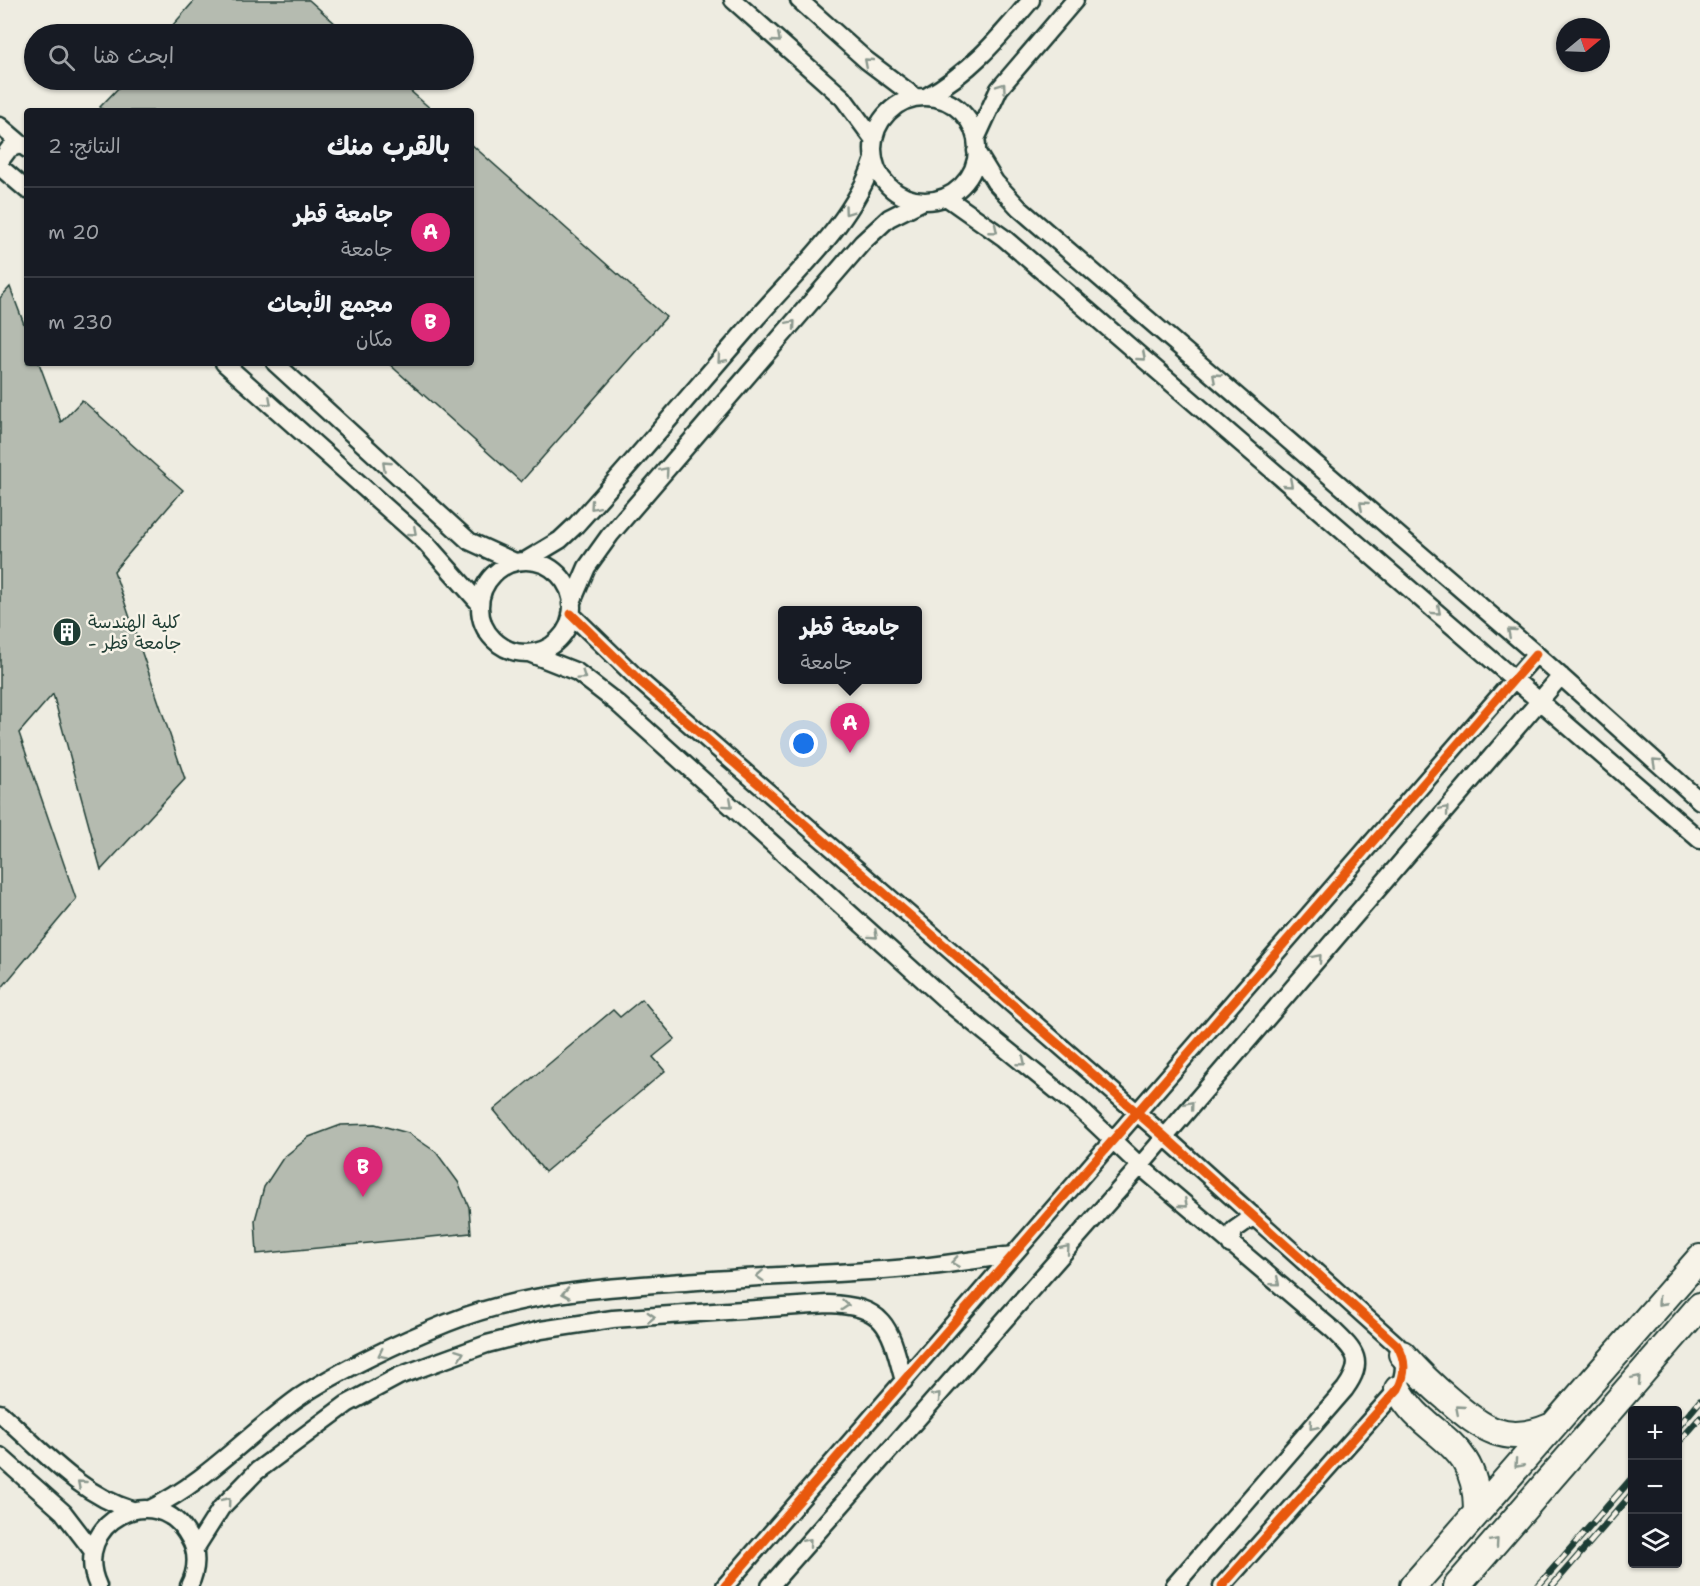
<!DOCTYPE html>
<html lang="ar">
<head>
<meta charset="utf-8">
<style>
	:root { --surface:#171b24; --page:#20242c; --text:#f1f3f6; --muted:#9ea1a6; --line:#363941; --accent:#db2777 }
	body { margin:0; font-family:"Shantell Sans","Playpen Sans Arabic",sans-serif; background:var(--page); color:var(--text); direction:rtl }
	.controls { position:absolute; right:18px; bottom:18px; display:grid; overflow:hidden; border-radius:6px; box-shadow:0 2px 4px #0004 }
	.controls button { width:54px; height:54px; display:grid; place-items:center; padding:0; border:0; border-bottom:2px solid var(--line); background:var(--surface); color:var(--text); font:30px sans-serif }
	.compass { position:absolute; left:1556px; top:18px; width:54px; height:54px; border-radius:50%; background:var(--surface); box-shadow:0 2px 4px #0004; rotate:71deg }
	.you { position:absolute; left:804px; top:744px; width:21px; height:21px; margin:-15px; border:4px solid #fff; border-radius:50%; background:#1a73e8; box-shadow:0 0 0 9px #1a73e833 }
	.badge { display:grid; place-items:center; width:39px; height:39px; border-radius:50%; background:var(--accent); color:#fff; font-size:20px; font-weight:700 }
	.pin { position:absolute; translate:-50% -50px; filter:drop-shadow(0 2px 3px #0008) }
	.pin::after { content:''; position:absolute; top:32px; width:21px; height:18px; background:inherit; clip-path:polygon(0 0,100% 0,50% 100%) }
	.popup { position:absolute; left:778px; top:606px; width:144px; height:78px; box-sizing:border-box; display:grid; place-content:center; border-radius:6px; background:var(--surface); filter:drop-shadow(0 2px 4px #0005); font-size:20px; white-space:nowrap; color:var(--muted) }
	.popup b { font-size:22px; color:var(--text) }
	.popup::after { content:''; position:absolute; left:50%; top:100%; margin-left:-12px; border:12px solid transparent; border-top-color:var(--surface) }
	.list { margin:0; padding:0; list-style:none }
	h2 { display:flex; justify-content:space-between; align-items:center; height:78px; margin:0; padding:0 24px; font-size:26px }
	h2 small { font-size:20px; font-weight:400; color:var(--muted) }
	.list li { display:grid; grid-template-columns:39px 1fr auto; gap:18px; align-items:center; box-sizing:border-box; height:90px; padding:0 24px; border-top:2px solid var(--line) }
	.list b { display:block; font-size:22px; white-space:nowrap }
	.list p { margin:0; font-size:20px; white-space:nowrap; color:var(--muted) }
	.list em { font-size:20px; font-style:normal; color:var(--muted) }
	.icon { flex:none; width:33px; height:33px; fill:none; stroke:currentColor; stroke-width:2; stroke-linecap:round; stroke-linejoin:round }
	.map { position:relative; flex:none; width:1700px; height:1586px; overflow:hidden; direction:ltr }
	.search { position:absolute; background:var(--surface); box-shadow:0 2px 4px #0004; left:24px; top:24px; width:450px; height:66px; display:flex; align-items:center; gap:15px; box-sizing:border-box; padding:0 21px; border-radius:33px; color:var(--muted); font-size:22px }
	.panel { position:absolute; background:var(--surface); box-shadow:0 2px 4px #0004; left:24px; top:108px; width:450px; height:258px; border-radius:6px; direction:rtl }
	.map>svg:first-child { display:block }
	.building { fill:#b5bbb0; stroke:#1f3d34; stroke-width:1.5 }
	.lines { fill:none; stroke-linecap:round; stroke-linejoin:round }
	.minor-casing { stroke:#1f3d34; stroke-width:21 }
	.primary-casing { stroke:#1f3d34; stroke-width:30 }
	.minor { stroke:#f7f3e8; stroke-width:16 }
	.primary { stroke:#f7f3e8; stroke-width:26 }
	.rail-casing { stroke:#1f3d34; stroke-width:7 }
	.rail { stroke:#f7f3e8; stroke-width:4.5; stroke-dasharray:14; stroke-linecap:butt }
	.cycleway-casing { stroke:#f7f3e8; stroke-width:13 }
	.cycleway { stroke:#e8590c; stroke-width:9 }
	.oneway { stroke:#8b988e }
	.labels { text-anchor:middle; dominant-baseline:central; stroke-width:5; stroke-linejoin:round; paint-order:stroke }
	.poi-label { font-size:18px; fill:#1f3d34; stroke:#f7f3e8; text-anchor:start }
</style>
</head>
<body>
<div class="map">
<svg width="1700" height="1586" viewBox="0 0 1700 1586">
	<rect width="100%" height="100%" fill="#eeece1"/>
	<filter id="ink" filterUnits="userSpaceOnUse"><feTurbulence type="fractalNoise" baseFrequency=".0167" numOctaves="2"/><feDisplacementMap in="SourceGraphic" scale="12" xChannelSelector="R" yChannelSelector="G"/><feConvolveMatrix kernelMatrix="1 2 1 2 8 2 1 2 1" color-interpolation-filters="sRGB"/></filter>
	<g filter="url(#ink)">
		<path class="building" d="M195 0H309L347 34H165Z
			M126 80H398L433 111H105L100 107Z
			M471 144 666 317 521 482 388 363H471Z
			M10 287 27 332V363H39L61 422 82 400 183 490 114 571 185 779 101 870 53 694 19 733 76 899 0 990V298Z
			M642 999 675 1039 653 1057 665 1071 545 1172 494 1110 613 1010 620 1017Z
			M375 1124 408 1133 436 1152 458 1182 469 1207 471 1233 257 1254 255 1220 264 1187 283 1158 309 1137 341 1125Z"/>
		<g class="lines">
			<g class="minor-casing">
				<path id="minor" d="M733 0 843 98 874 140
					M799 0 866 60 915 97
					M926 97C972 71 998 39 1031 0
					M873 149a52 52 0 1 1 104 0a52 52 0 1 1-104 0Z
					M0 126 27 149
					M976 139 999 89 1075 0
					M976 151 995 182 1019 208 1536 654 1700 801
					M0 161 9 149 22 144
					M0 167 27 190
					M946 197 1004 238 1700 840
					M224 363 425 542 480 604
					M275 363 469 541 515 562
					M525 561 560 540 576 525C636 459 694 390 753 322 796 272 853 223 874 159
					M480 607a46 46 0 1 1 92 0a46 46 0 1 1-92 0Z
					M571 604 587 567 610 535 862 243 889 218 923 201
					M571 614 641 682 1164 1136 1397 1345C1406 1360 1406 1373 1398 1389L1222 1586
					M529 653 577 672 617 703 949 1003 1081 1110 1140 1166 1333 1330C1356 1352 1365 1361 1345 1389L1174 1586
					M1231 1245 1234 1230 1254 1216
					M0 1413C41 1449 80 1495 132 1510
					M0 1456 63 1512 93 1551
					M150 1509C206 1482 248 1434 298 1398 338 1371 402 1341 447 1323 526 1291 614 1287 698 1281 775 1275 853 1274 930 1266 958 1263 985 1258 1013 1255
					M195 1549 221 1508 257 1471 347 1404 399 1376 487 1344 541 1330 613 1319 828 1304C888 1306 890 1329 904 1381
					M98 1586C69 1523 157 1477 189 1537 198 1552 197 1570 189 1586
					M725 1586 1536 654
					M770 1586 1140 1166 1561 676"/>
			</g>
			<g class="primary-casing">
				<path id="primary" d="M1402 1354C1417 1371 1432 1386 1449 1400 1482 1429 1506 1446 1550 1427
					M1398 1389C1424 1439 1477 1437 1477 1510
					M1413 1586 1700 1258
					M1457 1586 1700 1306"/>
			</g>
			<use href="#minor" class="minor"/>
			<use href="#primary" class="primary"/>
			<g class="rail-casing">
				<path id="rail" d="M1678 1427 1700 1401
					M1678 1443 1700 1418
					M1538 1586 1632 1478
					M1552 1586 1632 1494"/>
			</g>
			<use href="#rail" class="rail"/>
			<g class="cycleway-casing">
				<path id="cycleway" d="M571 614 641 682 1164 1136 1397 1345C1406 1360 1406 1373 1398 1389L1222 1586
					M725 1586 1536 654"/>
			</g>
			<use href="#cycleway" class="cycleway"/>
		</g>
		<defs><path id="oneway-chevron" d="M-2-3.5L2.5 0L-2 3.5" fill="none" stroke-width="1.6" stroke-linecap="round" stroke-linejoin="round" transform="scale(1.5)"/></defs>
		<g class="oneway">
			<use href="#oneway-chevron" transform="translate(777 39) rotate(41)"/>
			<use href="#oneway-chevron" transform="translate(868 62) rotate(-139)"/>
			<use href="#oneway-chevron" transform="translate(1002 87) rotate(-55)"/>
			<use href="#oneway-chevron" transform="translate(848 211) rotate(126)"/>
			<use href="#oneway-chevron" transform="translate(994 230) rotate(39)"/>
			<use href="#oneway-chevron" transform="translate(792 324) rotate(-49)"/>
			<use href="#oneway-chevron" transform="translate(1142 357) rotate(41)"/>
			<use href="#oneway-chevron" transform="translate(721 359) rotate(131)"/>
			<use href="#oneway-chevron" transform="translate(1216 377) rotate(-139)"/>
			<use href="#oneway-chevron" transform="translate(268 402) rotate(42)"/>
			<use href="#oneway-chevron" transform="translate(386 465) rotate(-137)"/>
			<use href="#oneway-chevron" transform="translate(665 471) rotate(-49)"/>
			<use href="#oneway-chevron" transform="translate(1289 484) rotate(41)"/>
			<use href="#oneway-chevron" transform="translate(1363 505) rotate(-139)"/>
			<use href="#oneway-chevron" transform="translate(594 506) rotate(131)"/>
			<use href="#oneway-chevron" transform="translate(413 532) rotate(41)"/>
			<use href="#oneway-chevron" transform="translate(1437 611) rotate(41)"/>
			<use href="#oneway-chevron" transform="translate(1511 632) rotate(-139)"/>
			<use href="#oneway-chevron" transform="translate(582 676) rotate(34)"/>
			<use href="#oneway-chevron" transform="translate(1656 762) rotate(-138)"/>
			<use href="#oneway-chevron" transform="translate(729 804) rotate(42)"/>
			<use href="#oneway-chevron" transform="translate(1445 810) rotate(-49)"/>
			<use href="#oneway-chevron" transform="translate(874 935) rotate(42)"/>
			<use href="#oneway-chevron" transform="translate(1318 958) rotate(-49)"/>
			<use href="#oneway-chevron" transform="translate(1022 1062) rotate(39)"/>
			<use href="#oneway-chevron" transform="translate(1190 1105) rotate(-50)"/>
			<use href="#oneway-chevron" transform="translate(1184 1204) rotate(41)"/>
			<use href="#oneway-chevron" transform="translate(1066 1249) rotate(-49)"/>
			<use href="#oneway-chevron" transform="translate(955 1262) rotate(172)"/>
			<use href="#oneway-chevron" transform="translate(760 1276) rotate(176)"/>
			<use href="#oneway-chevron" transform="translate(1276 1282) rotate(40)"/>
			<use href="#oneway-chevron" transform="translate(566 1293) rotate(171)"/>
			<use href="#oneway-chevron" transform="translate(1661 1302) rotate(132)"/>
			<use href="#oneway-chevron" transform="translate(845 1305) rotate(5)"/>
			<use href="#oneway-chevron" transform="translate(651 1317) rotate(-3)"/>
			<use href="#oneway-chevron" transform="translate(382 1354) rotate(154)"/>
			<use href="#oneway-chevron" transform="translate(460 1354) rotate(-21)"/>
			<use href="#oneway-chevron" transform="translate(1637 1379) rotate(-49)"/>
			<use href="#oneway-chevron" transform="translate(937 1396) rotate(-49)"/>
			<use href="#oneway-chevron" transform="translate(1459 1409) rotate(-139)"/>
			<use href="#oneway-chevron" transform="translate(1313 1426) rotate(131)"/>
			<use href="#oneway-chevron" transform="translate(1518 1464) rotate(132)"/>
			<use href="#oneway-chevron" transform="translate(81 1484) rotate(-139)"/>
			<use href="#oneway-chevron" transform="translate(227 1501) rotate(-50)"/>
			<use href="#oneway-chevron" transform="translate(808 1542) rotate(-49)"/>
			<use href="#oneway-chevron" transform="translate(1495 1542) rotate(-49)"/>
		</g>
	</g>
	<defs>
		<g id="building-disc" transform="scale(1.5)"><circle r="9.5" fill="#1f3d34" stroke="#f7f3e8"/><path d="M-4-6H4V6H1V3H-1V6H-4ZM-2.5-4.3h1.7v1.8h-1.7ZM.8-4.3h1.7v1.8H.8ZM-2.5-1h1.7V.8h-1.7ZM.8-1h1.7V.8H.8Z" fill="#fff"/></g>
	</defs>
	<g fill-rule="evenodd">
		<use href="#building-disc" x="67" y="632"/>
	</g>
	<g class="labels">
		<g class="poi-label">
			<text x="88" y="622">كلية الهندسة<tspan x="88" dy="21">- جامعة قطر</tspan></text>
		</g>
	</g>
</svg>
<div class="controls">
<button>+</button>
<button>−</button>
<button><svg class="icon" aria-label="layers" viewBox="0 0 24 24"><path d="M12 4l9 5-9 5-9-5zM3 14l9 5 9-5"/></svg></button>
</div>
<svg class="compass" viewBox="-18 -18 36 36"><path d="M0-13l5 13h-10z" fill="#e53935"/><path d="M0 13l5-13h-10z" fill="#9ea1a6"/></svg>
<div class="you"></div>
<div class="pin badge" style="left:850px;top:753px">A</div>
<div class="popup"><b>جامعة قطر</b>جامعة</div>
<div class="pin badge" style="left:363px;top:1197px">B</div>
<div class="search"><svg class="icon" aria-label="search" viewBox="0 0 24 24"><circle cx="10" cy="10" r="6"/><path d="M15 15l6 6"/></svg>ابحث هنا</div>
<section class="panel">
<h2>بالقرب منك<small>النتائج: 2</small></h2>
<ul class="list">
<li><span class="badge">A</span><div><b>جامعة قطر</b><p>جامعة</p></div><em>20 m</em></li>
<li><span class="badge">B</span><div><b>مجمع الأبحاث</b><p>مكان</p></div><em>230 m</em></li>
</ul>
</section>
</div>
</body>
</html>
